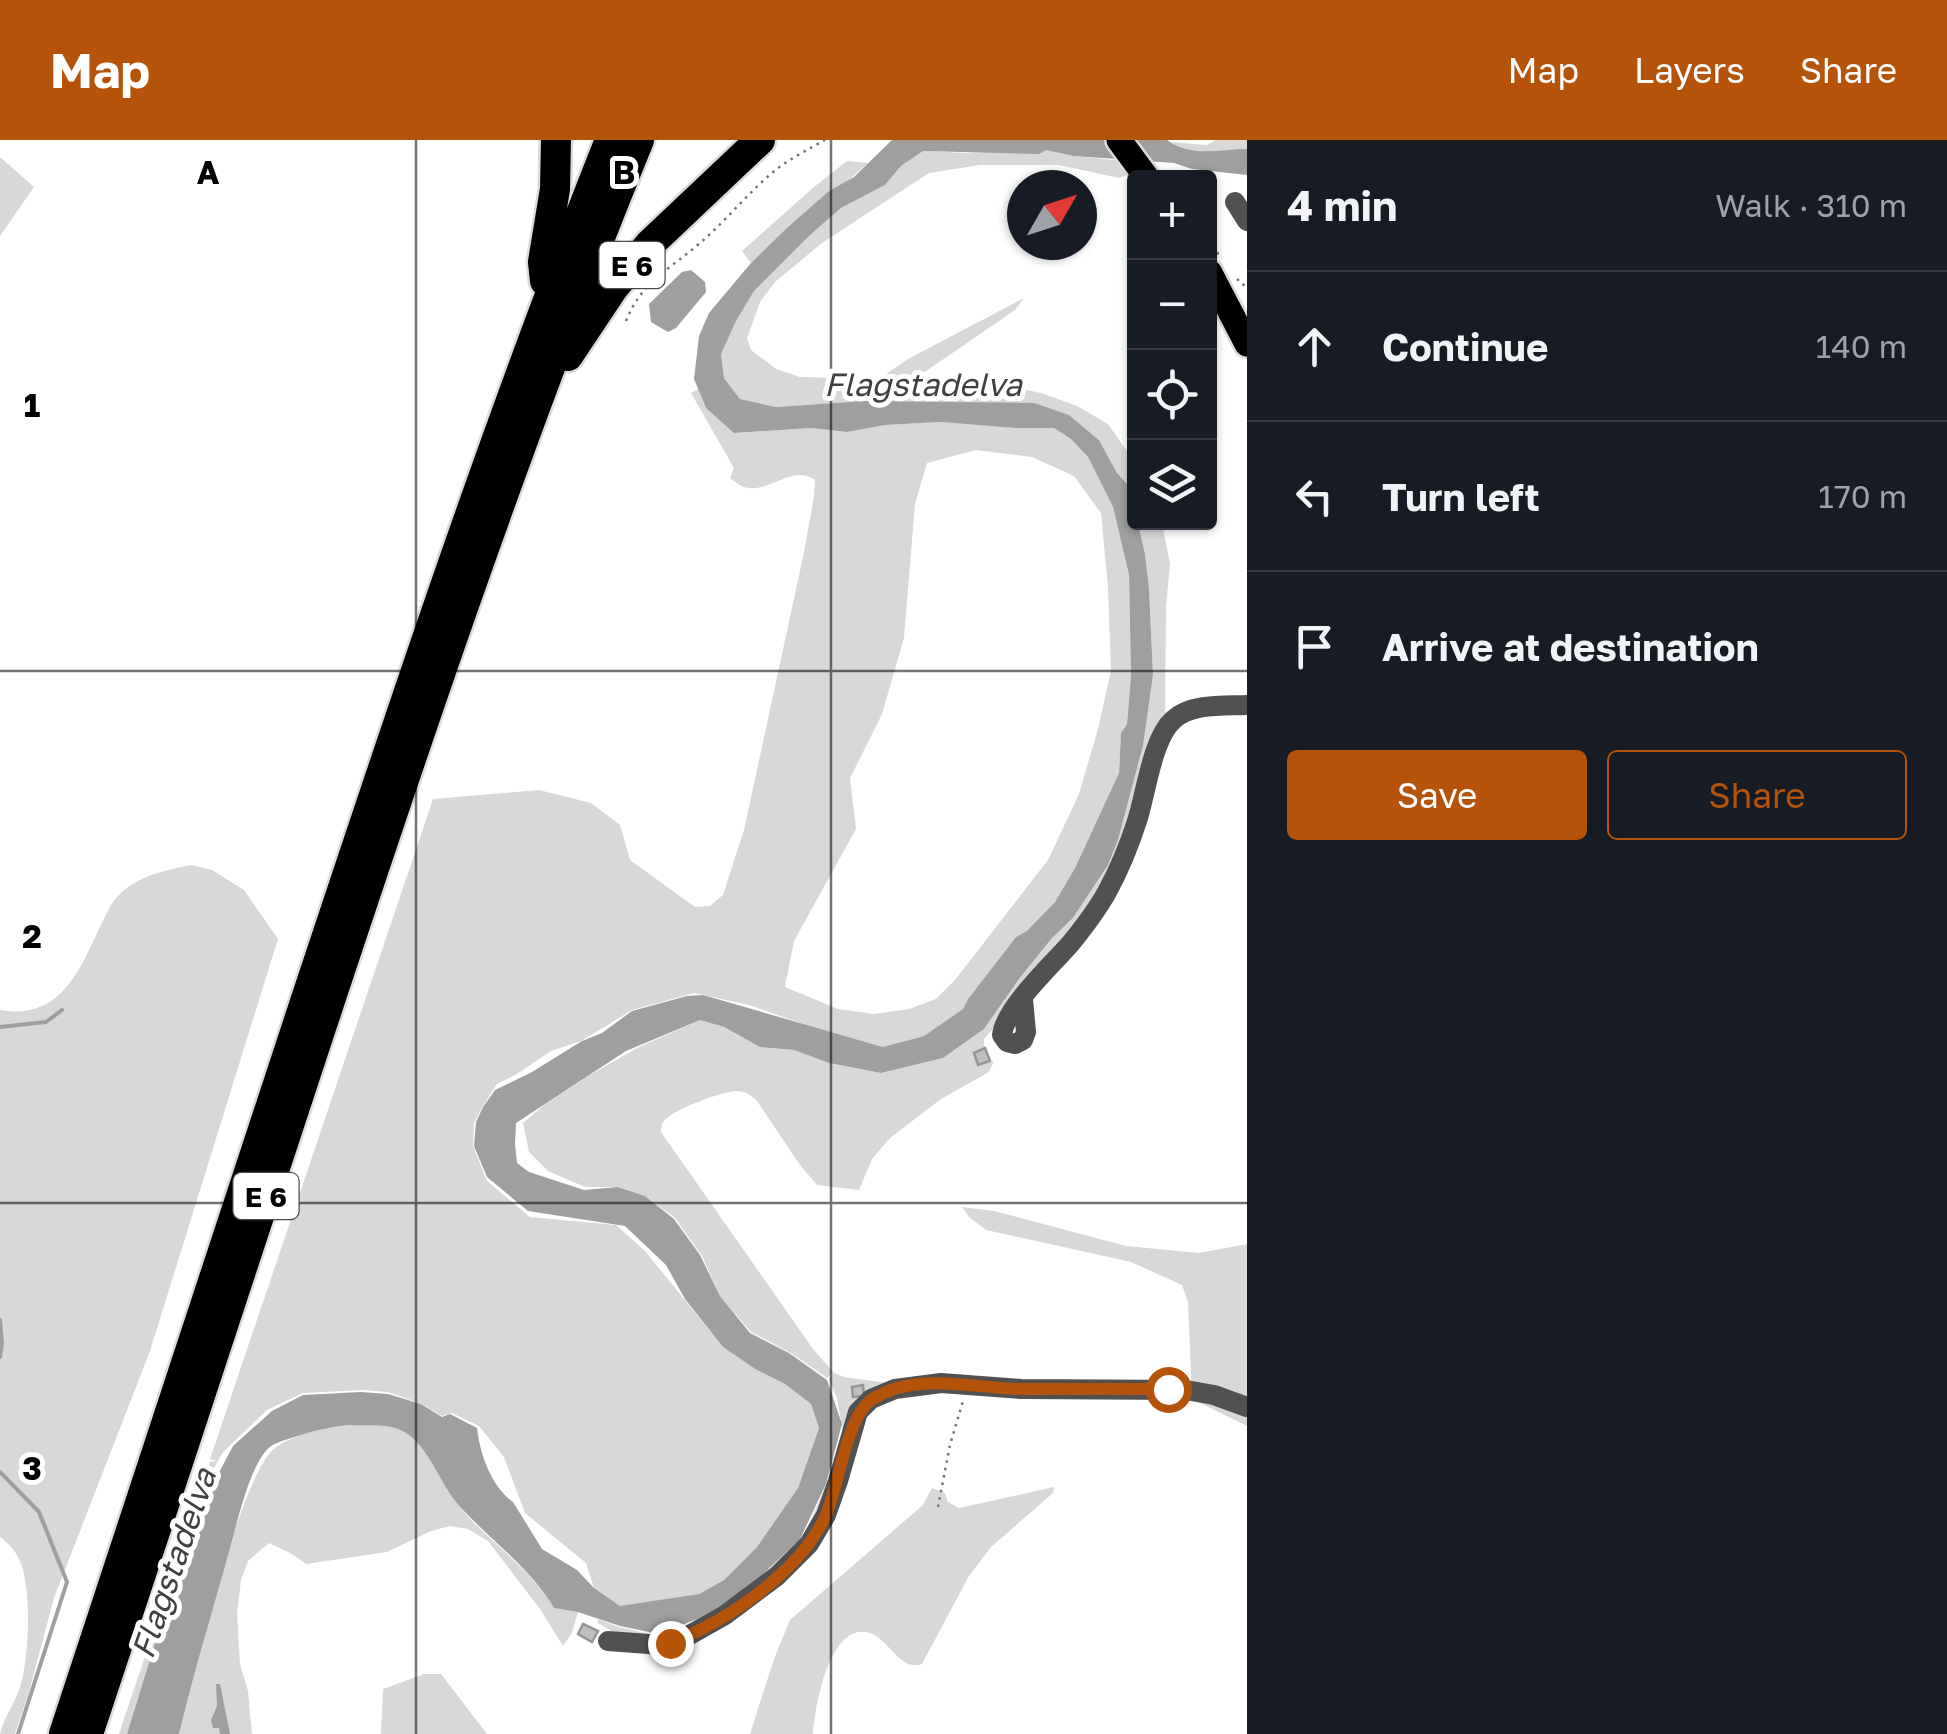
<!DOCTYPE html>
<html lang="en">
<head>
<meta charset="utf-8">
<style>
	:root { --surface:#171b24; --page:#242831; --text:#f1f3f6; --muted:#9ea1a6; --line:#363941; --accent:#b45309 }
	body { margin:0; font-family:"Golos Text",sans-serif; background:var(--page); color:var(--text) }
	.controls { position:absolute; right:30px; top:30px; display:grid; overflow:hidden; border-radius:10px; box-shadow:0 2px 8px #0004 }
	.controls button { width:90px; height:90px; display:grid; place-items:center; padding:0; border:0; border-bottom:2px solid var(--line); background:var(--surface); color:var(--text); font:50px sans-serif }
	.compass { position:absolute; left:1007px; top:30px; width:90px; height:90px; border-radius:50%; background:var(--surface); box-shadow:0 2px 8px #0004; rotate:51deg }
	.stop { position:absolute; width:30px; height:30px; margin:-22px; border:8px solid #b45309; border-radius:50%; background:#fff }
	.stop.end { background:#b45309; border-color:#fff; box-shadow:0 2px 10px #0008 }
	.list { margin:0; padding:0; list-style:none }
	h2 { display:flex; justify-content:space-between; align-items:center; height:130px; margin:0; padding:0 40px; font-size:42px }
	h2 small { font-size:32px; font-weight:400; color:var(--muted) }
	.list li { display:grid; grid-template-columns:65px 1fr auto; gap:30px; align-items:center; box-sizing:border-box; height:150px; padding:0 40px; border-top:2px solid var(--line) }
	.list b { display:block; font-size:38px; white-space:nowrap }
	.list em { font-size:32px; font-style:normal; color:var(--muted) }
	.actions { display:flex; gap:20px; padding:30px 40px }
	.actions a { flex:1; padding:22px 0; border:2px solid var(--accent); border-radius:10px; text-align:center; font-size:35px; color:var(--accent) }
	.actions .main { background:var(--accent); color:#fff }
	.icon { flex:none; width:55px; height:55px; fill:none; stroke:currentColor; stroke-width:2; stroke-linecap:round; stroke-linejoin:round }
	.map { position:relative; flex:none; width:1247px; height:1594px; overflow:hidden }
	header { display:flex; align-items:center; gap:60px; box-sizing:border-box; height:140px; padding:0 50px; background:var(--accent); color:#fff }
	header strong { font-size:48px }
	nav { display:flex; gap:55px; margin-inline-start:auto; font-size:35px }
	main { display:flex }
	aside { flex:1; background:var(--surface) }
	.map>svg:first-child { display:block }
	.green { fill:#d8d8d8; fill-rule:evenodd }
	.water { fill:#9f9f9f }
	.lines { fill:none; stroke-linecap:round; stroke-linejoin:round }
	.stream { stroke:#9f9f9f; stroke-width:4 }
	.building { fill:#c0c0c0; stroke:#959595; stroke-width:2.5 }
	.major-casing { stroke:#dbdbdb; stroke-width:30 }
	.highway-casing { stroke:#dbdbdb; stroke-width:35 }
	.path { stroke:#737373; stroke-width:2.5; stroke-dasharray:2.5 5; stroke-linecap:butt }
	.minor { stroke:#515151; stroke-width:20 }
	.major { stroke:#000; stroke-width:25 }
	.highway { stroke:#000; stroke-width:30 }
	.route { stroke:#b45309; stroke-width:12 }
	.grid { fill:none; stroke:#000; stroke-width:2.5; stroke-opacity:0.55 }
	.labels { text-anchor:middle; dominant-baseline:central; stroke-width:10; stroke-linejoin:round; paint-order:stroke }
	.shield { fill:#fff; stroke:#4c4c4c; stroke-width:2.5 }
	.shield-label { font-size:28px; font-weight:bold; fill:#000 }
	.water-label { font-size:32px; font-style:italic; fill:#404040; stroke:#fff }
	.grid-label { font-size:32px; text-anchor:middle; font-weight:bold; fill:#000; stroke:#fff; stroke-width:10; stroke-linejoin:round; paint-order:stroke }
</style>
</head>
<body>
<header>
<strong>Map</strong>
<nav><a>Map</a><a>Layers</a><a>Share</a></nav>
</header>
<main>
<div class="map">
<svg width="1247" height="1594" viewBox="0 0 1247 1594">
	<rect width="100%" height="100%" fill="#fff"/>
	<path class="green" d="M1216 0H1247V9C1223 9 1191 19 1171 2L1207 5Z
		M1046 10 1073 16 1124 21 1133 32 1119 38 1059 25H980L929 33 822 103 775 142 760 162 747 198 751 210 776 229 800 237 879 239 908 219 1024 158 1015 170 916 238 945 237 954 244H995L1041 253 1077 266 1108 284 1134 321V368L1130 347 1117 333 1099 300 1069 275 865 261 776 267 740 259 724 238 721 214 736 181 754 151 810 95 841 68 885 45 901 26 923 11 967 13Z
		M0 17 34 47 0 96Z
		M847 21 868 23 843 45 829 51 751 123 742 111 814 47Z
		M698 249 706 268 735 293 811 288 847 292 884 285 940 282 1015 288H1054L1071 299 1088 317 1113 367 1129 435 1131 536 1127 584 1121 593 1119 633 1075 728 1055 762 1027 792 1016 797 968 859 963 869 924 896 884 907 812 887 749 865 694 853 632 870 581 901 551 911 517 934 497 944 481 969 474 983 473 1006 487 1041 530 1077 616 1085 645 1111 723 1207 755 1229 785 1244 811 1264 819 1288 798 1348 757 1407 724 1440 699 1454 620 1467 594 1448 586 1423 525 1373 504 1317 479 1286 452 1273 442 1276 422 1264 388 1252 363 1250 303 1253 267 1270 223 1312C200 1350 190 1395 177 1437 162 1490 146 1542 127 1594H119L210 1322 217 1321 210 1319 433 659 539 650 591 663 620 685 630 720 695 767 710 766 723 755 744 690 803 417 814 357 815 340C792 323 768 355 744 347 739 345 734 341 730 338L734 328 691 253ZM976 310 1032 317 1074 336 1101 373 1108 447 1111 531 1098 589 1079 654 1048 720 955 840 936 859 909 869 874 874 838 869 785 847 794 801 856 689 850 638 882 574 904 498 915 364 927 323Z
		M1138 383H1162L1170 424 1166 467 1165 586 1128 705 1117 732 1086 780 984 899V908L974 913 978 926 994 921 989 932 941 959 890 998 872 1019 859 1050 817 1045 800 1025 757 961C751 955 745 951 736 951 721 952 678 968 667 978 661 983 662 984 661 992L813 1209 834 1233 844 1237 894 1244 896 1247 878 1253 858 1265C845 1305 841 1346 821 1384 816 1393 811 1403 805 1410 781 1441 703 1499 664 1502 638 1503 619 1497 598 1483L597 1479 619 1487 658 1496 698 1482 745 1451 779 1421 805 1394 826 1345 843 1293 837 1258 829 1239 834 1233 827 1238 791 1213 751 1192 720 1156 702 1116 675 1078 645 1056 619 1047H585L548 1031 529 1012 523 983 544 965 590 935 637 908 700 880 724 887 760 907 794 910 829 923 881 933 943 918 984 889 1019 839 1052 798 1073 778 1108 725 1118 700 1143 606 1153 535 1149 448 1145 414Z
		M191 725 212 730 244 750 278 799 150 1211 54 1458 29 1552 15 1594H0C3 1579 16 1562 21 1544 29 1515 32 1449 20 1421 16 1411 8 1403 0 1397V870C59 880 78 834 99 789 105 778 110 763 119 755 137 736 166 730 191 725Z
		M962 1067 994 1071 1126 1106 1199 1113 1247 1104V1286L1192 1259 1188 1162 1182 1145 1131 1122 986 1090 969 1077Z
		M340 1284C361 1286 391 1281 409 1294 432 1312 441 1343 458 1365 488 1402 529 1426 554 1468L578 1472 572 1493 563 1506 540 1469 488 1401 468 1389 450 1386 431 1391 387 1412 306 1424 292 1414 269 1403 248 1421 241 1440 237 1473 240 1524 248 1551 252 1594H179C190 1545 241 1333 275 1308 292 1295 319 1291 340 1284Z
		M1054 1347 1053 1353 991 1407 969 1436 922 1524C900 1532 890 1500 870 1493 829 1481 815 1567 813 1594H750L774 1519 790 1480 923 1365 932 1348 945 1353 948 1362 959 1368Z
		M424 1534H441L487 1594H381L383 1549Z"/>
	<path class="water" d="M892 0H1167C1191 18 1220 9 1247 9V35L1192 29 1174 23 1073 16 1046 10 1039 14 923 11 901 26 885 45 841 68 810 95 754 151 736 181 721 214 724 238 740 259 776 267 864 261 1034 263 1069 275 1099 300 1117 333 1130 347 1134 368V382L1138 383 1145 414 1149 448 1153 535 1143 606 1118 700 1108 725 1073 778 1052 798 1019 839 984 889 943 918 881 933 829 923 794 910 760 907 724 887 700 880 626 911 516 983 515 1004 517 1023 529 1032 584 1050 618 1047 645 1056 674 1079 700 1115 720 1156 750 1193 789 1213 827 1240 842 1284 826 1344 800 1399 755 1442 721 1466 697 1479 659 1494 620 1486 578 1472 554 1468C531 1429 493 1402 462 1369 441 1347 433 1314 409 1295 393 1282 369 1286 350 1285 338 1284 281 1299 271 1306 251 1321 238 1380 231 1404 214 1467 194 1530 179 1594H127L164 1475 191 1400 214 1342 233 1306 272 1271 303 1255 361 1252 388 1254 421 1264 442 1277 450 1274 477 1288C480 1314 491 1346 513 1362L542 1409 577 1430 594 1448 620 1466 699 1454 724 1440 757 1407 798 1348 819 1288 811 1264 785 1244 755 1229 723 1207 685 1159 666 1125 625 1086 528 1071 487 1037 474 1006 476 982 483 967 495 950 532 932 582 901 602 893 632 871 687 856 703 855 883 907 924 896 963 869 968 859 1016 797 1027 791 1055 762 1075 728 1119 633 1121 593 1127 584 1131 536 1129 435 1113 367 1088 317 1071 299 1054 288H1015L940 282 885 285 847 292 811 288 734 293 706 268 694 239 699 196 709 173 751 123 787 88 829 51 854 37Z
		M691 130 705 142 706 152 676 188 668 192 651 182 649 164 682 132Z
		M216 1544H220L230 1594H220L219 1588H213L211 1580 217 1566Z"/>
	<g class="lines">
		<path class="stream" d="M0 887 46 882 62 870
			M0 1180 2 1203 0 1217
			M0 1332 39 1372 67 1442 18 1594"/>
	</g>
	<path class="building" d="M985 908 990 921 978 925 974 913Z
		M863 1245 864 1256 853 1257 852 1247Z
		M583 1484 598 1491 592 1502 578 1494Z"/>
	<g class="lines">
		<g class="major-casing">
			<path id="major" d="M1119 0 1147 38
				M1210 133 1247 204"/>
		</g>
		<g class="highway-casing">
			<path id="highway" d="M545 141 543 122 555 49 556 0
				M568 216 614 147 650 104 760 0
				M64 1594C144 1350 225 1106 305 862 401 573 497 283 610 0
				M88 1594C163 1369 237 1143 311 918 413 609 516 301 639 0"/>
		</g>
		<path class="path" d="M1210 99 1220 117
			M1237 139 1247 148
			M626 181C642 141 669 130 700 103 727 80 750 50 778 28 793 17 809 9 825 0
			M938 1367 950 1305 963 1261"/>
		<path class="minor" d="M1235 62 1247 81
			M1023 859 1026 892 1023 900 1015 904 1007 902 1002 895C1005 868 1053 824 1071 803 1084 787 1097 770 1107 752 1119 730 1129 706 1137 681 1146 654 1152 599 1173 580 1191 563 1224 566 1247 565
			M608 1501 662 1505 686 1497 725 1475 777 1436 809 1404 826 1375 838 1341 858 1272 871 1259 895 1249 941 1243 1021 1249 1186 1250 1214 1255 1247 1267"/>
		<use href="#major" class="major"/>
		<use href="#highway" class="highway"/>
	</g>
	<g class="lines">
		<path class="route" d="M670 1503C726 1482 800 1432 826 1375 839 1345 847 1273 874 1258 919 1231 975 1249 1024 1249 1072 1249 1120 1249 1168 1249"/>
	</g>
	<path class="grid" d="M416 0V1594M831 0V1594M0 531H1247M0 1063H1247"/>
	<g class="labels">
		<g class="shield">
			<rect x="599.5" y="102" width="65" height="46" rx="8"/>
			<rect x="233.5" y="1033" width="65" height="46" rx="8"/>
		</g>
		<g class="shield-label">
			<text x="632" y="125">E 6</text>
			<text x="266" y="1056">E 6</text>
		</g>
		<g class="water-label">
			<text x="923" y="244">Flagstadelva</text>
			<text transform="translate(173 1423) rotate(-71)">Flagstadelva</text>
		</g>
	</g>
	<g class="grid-label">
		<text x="208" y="44">A</text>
		<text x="624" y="44">B</text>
		<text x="32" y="277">1</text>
		<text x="32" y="808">2</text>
		<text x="32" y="1340">3</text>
	</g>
</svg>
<div class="controls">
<button>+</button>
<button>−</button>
<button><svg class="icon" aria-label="locate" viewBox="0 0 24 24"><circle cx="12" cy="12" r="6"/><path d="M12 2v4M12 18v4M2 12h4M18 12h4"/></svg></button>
<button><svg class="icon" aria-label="layers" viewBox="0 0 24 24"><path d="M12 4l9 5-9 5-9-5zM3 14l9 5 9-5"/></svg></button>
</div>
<svg class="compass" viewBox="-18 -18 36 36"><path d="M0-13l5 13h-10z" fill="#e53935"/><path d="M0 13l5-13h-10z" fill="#9ea1a6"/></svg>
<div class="stop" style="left:1168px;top:1249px"></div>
<div class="stop end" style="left:670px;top:1503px"></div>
</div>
<aside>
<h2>4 min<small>Walk · 310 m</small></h2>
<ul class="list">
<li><svg class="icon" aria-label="ahead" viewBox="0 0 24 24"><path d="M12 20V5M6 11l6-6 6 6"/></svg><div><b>Continue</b></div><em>140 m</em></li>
<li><svg class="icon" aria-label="left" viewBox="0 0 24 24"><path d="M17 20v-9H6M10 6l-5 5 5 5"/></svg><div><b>Turn left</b></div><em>170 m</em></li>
<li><svg class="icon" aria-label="arrive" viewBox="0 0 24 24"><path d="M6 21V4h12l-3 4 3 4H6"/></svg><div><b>Arrive at destination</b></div></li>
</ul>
<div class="actions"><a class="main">Save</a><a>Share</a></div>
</aside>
</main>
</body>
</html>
